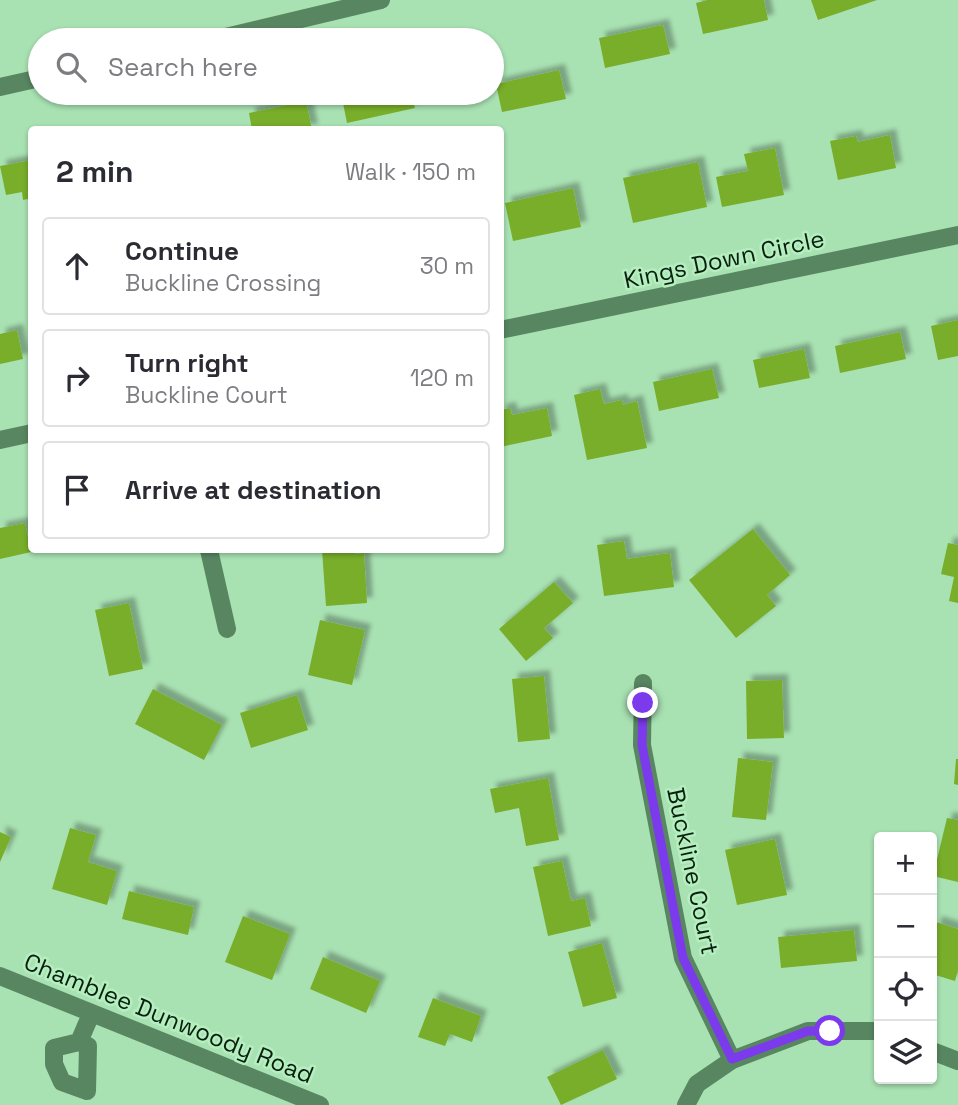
<!DOCTYPE html>
<html lang="en">
<head>
<meta charset="utf-8">
<style>
	:root { --surface:#fff; --page:#f7f7f7; --text:#2b2b33; --muted:#7c7c81; --line:#e1e1e2 }
	body { margin:0; font-family:"Space Grotesk",sans-serif; background:var(--page); color:var(--text) }
	.controls { position:absolute; right:21px; bottom:21px; display:grid; overflow:hidden; border-radius:7px; box-shadow:0 2px 5px #0004 }
	.controls button { width:63px; height:63px; display:grid; place-items:center; padding:0; border:0; border-bottom:2px solid var(--line); background:var(--surface); color:var(--text); font:35px sans-serif }
	.stop { position:absolute; width:21px; height:21px; margin:-16px; border:5px solid #7c3aed; border-radius:50%; background:#fff }
	.stop.end { background:#7c3aed; border-color:#fff; box-shadow:0 2px 7px #0008 }
	.list { margin:0; padding:0; list-style:none }
	h2 { display:flex; justify-content:space-between; align-items:center; height:91px; margin:0; padding:0 28px; font-size:30px }
	h2 small { font-size:23px; font-weight:400; color:var(--muted) }
	.list li { display:grid; grid-template-columns:46px 1fr auto; gap:21px; align-items:center; box-sizing:border-box; height:98px; margin:0 14px 14px; padding:0 14px; border:2px solid var(--line); border-radius:7px }
	.list b { display:block; font-size:26px; white-space:nowrap }
	.list p { margin:0; font-size:23px; white-space:nowrap; color:var(--muted) }
	.list em { font-size:23px; font-style:normal; color:var(--muted) }
	.icon { flex:none; width:38px; height:38px; fill:none; stroke:currentColor; stroke-width:2; stroke-linecap:round; stroke-linejoin:round }
	.map { position:relative; flex:none; width:958px; height:1105px; overflow:hidden }
	.search { position:absolute; background:var(--surface); box-shadow:0 2px 5px #0004; left:28px; top:28px; width:476px; height:77px; display:flex; align-items:center; gap:18px; box-sizing:border-box; padding:0 24px; border-radius:38px; color:var(--muted); font-size:26px }
	.panel { position:absolute; background:var(--surface); box-shadow:0 2px 5px #0004; left:28px; top:126px; width:476px; height:427px; border-radius:7px }
	.map>svg:first-child { display:block }
	.building { fill:#78ae29; filter:url(#shadow) }
	.lines { fill:none; stroke-linecap:round; stroke-linejoin:round }
	.minor { stroke:#588661; stroke-width:18 }
	.route { stroke:#7c3aed; stroke-width:9 }
	.labels { text-anchor:middle; dominant-baseline:central; stroke-width:5; stroke-linejoin:round; paint-order:stroke }
	.street-label { font-size:24px; fill:#09200f; stroke:#b5eebf }
</style>
</head>
<body>
<div class="map">
<svg width="958" height="1105" viewBox="0 0 958 1105">
	<defs>
		<filter id="shadow"><feDropShadow dx="6" dy="-6" stdDeviation="2" flood-color="#0004"/></filter>
	</defs>
	<rect width="100%" height="100%" fill="#a8e1b2"/>
	<path class="building" d="M708 0H764L768 20 703 34 696 3Z
		M811 0H877L818 20Z
		M663 25 670 54 605 68 599 38Z
		M559 70 566 99 502 112 496 84Z
		M341 93H411L415 108 347 123Z
		M306 101 312 130H252L249 113Z
		M890 135 896 168 838 180 830 141 856 136 858 142Z
		M775 148 784 195 722 207 716 177 748 171 744 154Z
		M32 160V198L23 200 22 192 6 195 0 166Z
		M698 162 707 207 633 223 623 178Z
		M573 188 581 227 513 241 505 203Z
		M958 320V356L938 360 931 326Z
		M17 330 23 359 0 364V334Z
		M900 332 906 359 840 373 835 346Z
		M804 349 810 378 759 388 753 360Z
		M712 369 719 398 659 411 653 382Z
		M600 389 604 404 622 400 623 405 637 401 647 448 587 460 574 395Z
		M510 408 512 415 547 408 552 436 500 447V410Z
		M25 523 31 552 0 559V528Z
		M753 529 790 575 767 595 776 606 736 638 689 580Z
		M624 541 627 559 670 553 674 587 604 596 597 545Z
		M948 543 958 545V603L949 601 954 577 941 574Z
		M322 550H355V554L364 553 367 603 326 606Z
		M554 582 573 603 544 628 553 638 526 661 499 629Z
		M129 603 143 669 109 676 95 610Z
		M320 620 365 630 352 685 308 675Z
		M544 676 550 739 518 742 512 679Z
		M782 680 784 738 747 739 746 681Z
		M153 689 222 725 204 760 135 724Z
		M297 695 308 730 251 748 240 713Z
		M738 758 773 762 766 820 732 817Z
		M956 759H958V785L954 784Z
		M548 778 559 840 526 846 519 808 495 813 490 789Z
		M947 818 958 820V882L933 876Z
		M70 828 96 835 88 862 117 871 107 905 52 889Z
		M0 832 11 837 0 862Z
		M775 839 787 895 737 905 725 850Z
		M562 861 571 901 585 898 591 926 548 936 533 867Z
		M129 891 194 907 188 935 122 919Z
		M243 916 290 934 272 980 225 962Z
		M936 922 958 929V970L955 981 932 974V938Z
		M854 930 857 961 781 968 778 937Z
		M602 943 617 998 583 1007 568 952Z
		M323 957 380 981 366 1013 310 989Z
		M433 998 481 1016 472 1042 450 1034 445 1046 418 1037Z
		M603 1050 617 1079 561 1105 547 1077Z"/>
	<g class="lines">
		<path class="minor" d="M213 40 381 0
			M0 87 40 78
			M500 330 958 235
			M0 440 32 433
			M209 550 227 629
			M643 683 642 745 683 958 732 1060
			M0 976 320 1105
			M79 1042 88 1046 87 1091 62 1082 54 1064V1048L79 1042 91 1014
			M932 1051 958 1061
			M686 1105 697 1084 732 1060 808 1031H879"/>
	</g>
	<g class="lines">
		<path class="route" d="M643 703 642 745 683 958 732 1059 808 1031H830"/>
	</g>
	<g class="labels">
		<g class="street-label">
			<text transform="translate(724 259) rotate(-12)">Kings Down Circle</text>
			<text transform="translate(693 871) rotate(78)">Buckline Court</text>
			<text transform="translate(169 1018) rotate(22)">Chamblee Dunwoody Road</text>
		</g>
	</g>
</svg>
<div class="controls">
<button>+</button>
<button>−</button>
<button><svg class="icon" aria-label="locate" viewBox="0 0 24 24"><circle cx="12" cy="12" r="6"/><path d="M12 2v4M12 18v4M2 12h4M18 12h4"/></svg></button>
<button><svg class="icon" aria-label="layers" viewBox="0 0 24 24"><path d="M12 4l9 5-9 5-9-5zM3 14l9 5 9-5"/></svg></button>
</div>
<div class="stop" style="left:830px;top:1031px"></div>
<div class="stop end" style="left:643px;top:703px"></div>
<div class="search"><svg class="icon" aria-label="search" viewBox="0 0 24 24"><circle cx="10" cy="10" r="6"/><path d="M15 15l6 6"/></svg>Search here</div>
<section class="panel">
<h2>2 min<small>Walk · 150 m</small></h2>
<ul class="list">
<li><svg class="icon" aria-label="ahead" viewBox="0 0 24 24"><path d="M12 20V5M6 11l6-6 6 6"/></svg><div><b>Continue</b><p>Buckline Crossing</p></div><em>30 m</em></li>
<li><svg class="icon" aria-label="right" viewBox="0 0 24 24"><path d="M7 20v-9h11M14 6l5 5-5 5"/></svg><div><b>Turn right</b><p>Buckline Court</p></div><em>120 m</em></li>
<li><svg class="icon" aria-label="arrive" viewBox="0 0 24 24"><path d="M6 21V4h12l-3 4 3 4H6"/></svg><div><b>Arrive at destination</b></div></li>
</ul>
</section>
</div>
</body>
</html>
